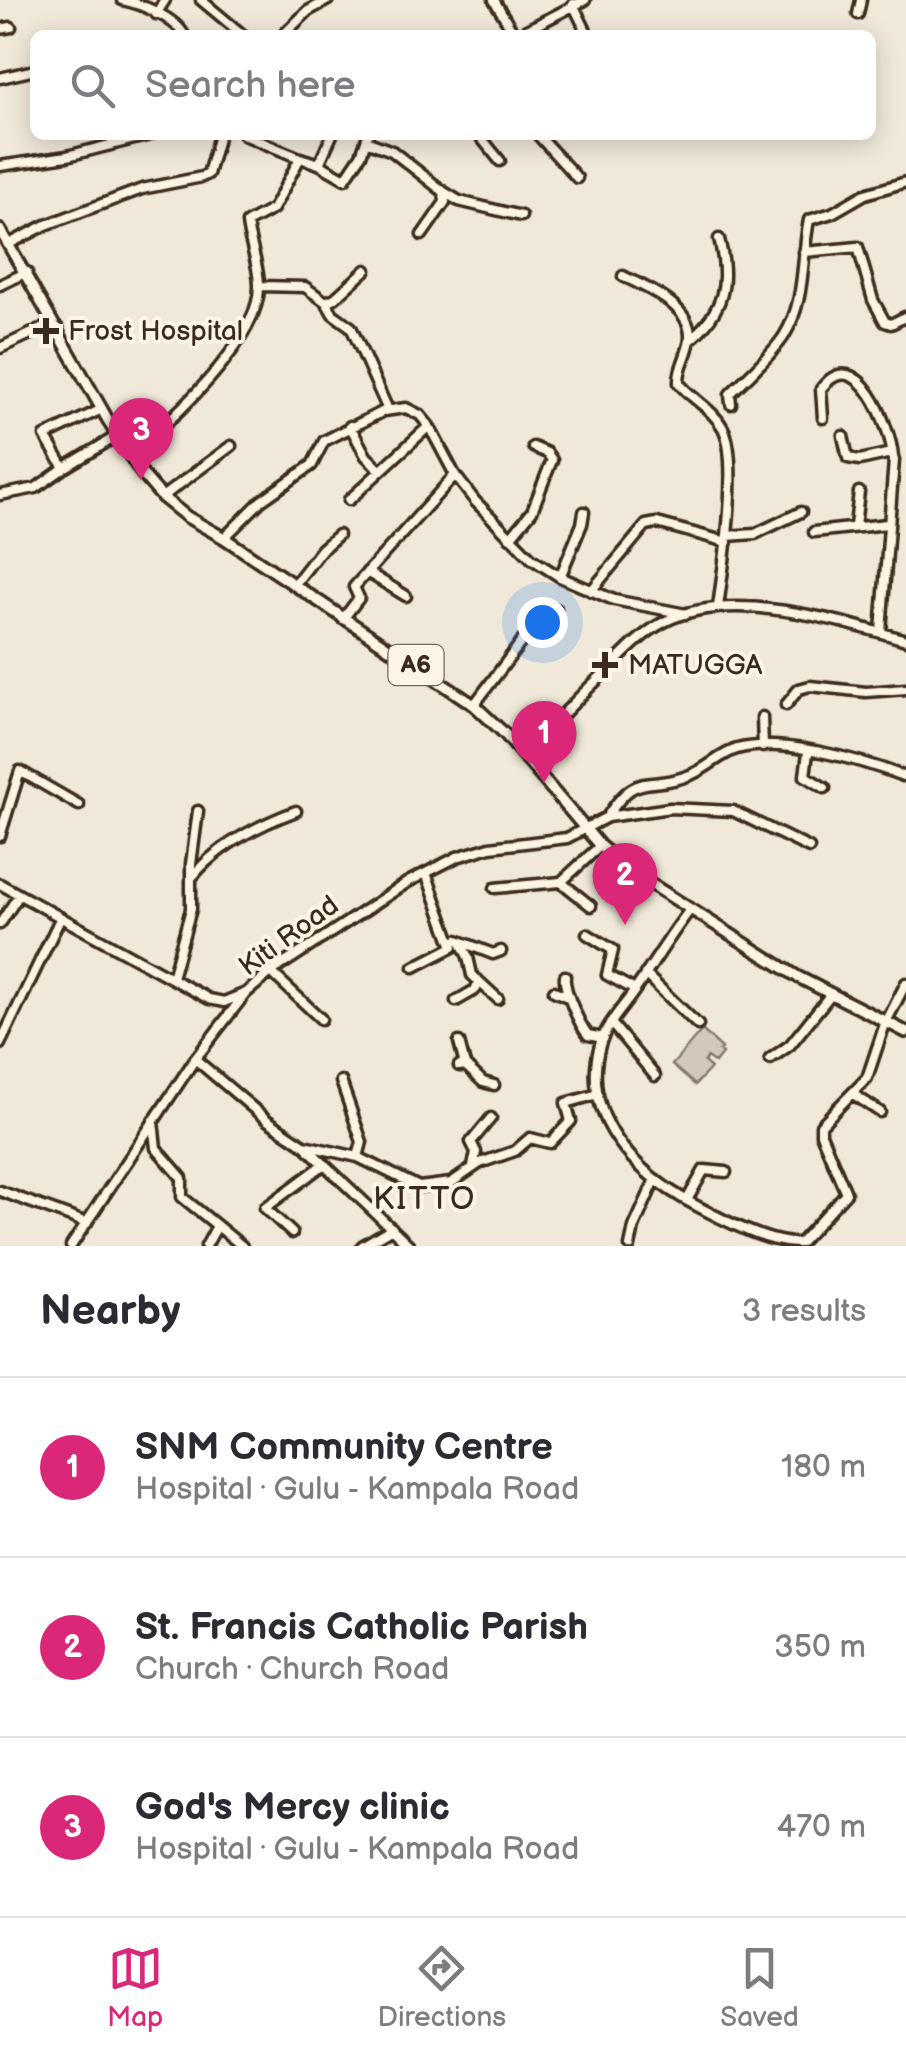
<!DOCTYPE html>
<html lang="en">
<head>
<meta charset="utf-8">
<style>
	:root { --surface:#fff; --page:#f7f7f7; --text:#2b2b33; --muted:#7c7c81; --line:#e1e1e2; --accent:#db2777 }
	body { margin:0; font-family:"Balsamiq Sans",sans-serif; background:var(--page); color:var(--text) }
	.you { position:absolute; left:542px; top:622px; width:35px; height:35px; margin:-25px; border:8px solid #fff; border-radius:50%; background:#1a73e8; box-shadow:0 0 0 15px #1a73e833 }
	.badge { display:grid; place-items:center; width:65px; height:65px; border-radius:50%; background:var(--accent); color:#fff; font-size:32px; font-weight:700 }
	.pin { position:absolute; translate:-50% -82px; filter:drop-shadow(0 2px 5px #0008) }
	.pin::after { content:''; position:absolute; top:52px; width:35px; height:30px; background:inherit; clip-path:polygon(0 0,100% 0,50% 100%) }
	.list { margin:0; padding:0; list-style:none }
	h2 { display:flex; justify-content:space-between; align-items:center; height:130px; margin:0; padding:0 40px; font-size:42px }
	h2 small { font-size:32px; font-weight:400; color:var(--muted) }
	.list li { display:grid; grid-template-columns:65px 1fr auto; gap:30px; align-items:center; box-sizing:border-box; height:180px; padding:0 40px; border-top:2px solid var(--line) }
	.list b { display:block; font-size:38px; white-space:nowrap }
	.list p { margin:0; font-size:32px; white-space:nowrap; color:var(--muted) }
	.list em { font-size:32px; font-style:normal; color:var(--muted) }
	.icon { flex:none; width:55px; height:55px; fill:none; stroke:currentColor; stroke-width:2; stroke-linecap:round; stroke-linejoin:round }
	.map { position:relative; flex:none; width:906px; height:1246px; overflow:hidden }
	.search { position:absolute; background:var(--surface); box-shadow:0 5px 25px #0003; left:30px; right:30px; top:30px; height:110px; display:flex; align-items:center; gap:25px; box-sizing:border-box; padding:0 35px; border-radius:15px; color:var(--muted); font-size:38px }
	.sheet { height:670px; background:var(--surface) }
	nav { display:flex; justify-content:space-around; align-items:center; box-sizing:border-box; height:140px; border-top:2px solid var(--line); background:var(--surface); font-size:28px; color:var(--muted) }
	nav a { display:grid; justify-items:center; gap:5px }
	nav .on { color:var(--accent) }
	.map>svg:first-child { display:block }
	.green { fill:#d2c9ba; stroke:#867a6c; stroke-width:2.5 }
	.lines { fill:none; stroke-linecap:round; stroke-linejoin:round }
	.minor-casing { stroke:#3b2a1e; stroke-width:15 }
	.major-casing { stroke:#3b2a1e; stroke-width:16 }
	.minor { stroke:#fcf5e5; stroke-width:8 }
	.major { stroke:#fcf5e5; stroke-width:9 }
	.poi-dot { fill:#3b2a1e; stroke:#fcf5e5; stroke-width:4 }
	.labels { text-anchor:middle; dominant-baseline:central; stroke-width:8; stroke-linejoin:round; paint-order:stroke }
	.shield { fill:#fcf5e5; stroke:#75675a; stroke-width:2.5 }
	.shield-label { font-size:25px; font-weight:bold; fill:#3b2a1e }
	.poi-label { font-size:28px; fill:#3b2a1e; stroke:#fcf5e5; text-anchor:start }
	.street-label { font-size:28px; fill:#3b2a1e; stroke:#fcf5e5 }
	.quarter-label { font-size:32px; letter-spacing:2.5px; fill:#3b2a1e; stroke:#fcf5e5 }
</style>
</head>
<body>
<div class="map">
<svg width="906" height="1246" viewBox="0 0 906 1246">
	<rect width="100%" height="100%" fill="#f0e9d9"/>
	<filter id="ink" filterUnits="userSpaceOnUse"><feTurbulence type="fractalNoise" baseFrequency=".01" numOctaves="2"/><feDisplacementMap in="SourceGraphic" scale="20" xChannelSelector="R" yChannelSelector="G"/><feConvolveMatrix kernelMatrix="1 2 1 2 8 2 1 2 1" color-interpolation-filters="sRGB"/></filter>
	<g filter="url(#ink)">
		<path class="green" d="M702 1030 722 1048 719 1051 722 1054 715 1063 707 1057 704 1062 711 1068 695 1085 672 1065Z"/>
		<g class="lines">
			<g class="minor-casing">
				<path id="minor" d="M122 0C142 4 175 18 184 35
					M201 0 243 35
					M494 0 515 35
					M573 4 588 35
					M156 14 165 0
					M858 14 861 0
					M0 29 11 27
					M283 35 308 11 328 0
					M517 35 585 0
					M0 78 35 70
					M244 135 300 158
					M332 135 319 164 345 179 361 155 368 135
					M479 135 500 161
					M538 135 577 178
					M366 141 392 151 444 192 445 202 422 235
					M0 166 67 156 150 135
					M444 192 459 201 521 216
					M9 244 46 225 142 189 202 177 208 174 219 135
					M804 252 858 247 873 300 885 322 891 324 905 317
					M623 276C645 287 692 306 690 338 689 354 678 367 679 383 691 399 713 409 723 428 740 459 723 570 718 607
					M0 285 27 272
					M260 286 305 287 326 302 333 314 351 327 388 410
					M326 302 335 298 366 270
					M690 340C725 310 730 282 719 239
					M0 348 50 325 58 328
					M731 404 730 394C746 378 772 355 784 336 806 301 801 259 809 220L832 213 865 194 906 182
					M823 418 821 389C857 340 891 428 893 457
					M350 426 366 456 380 470
					M843 436 848 458 860 460 891 453 894 460 881 632
					M130 456C169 422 261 340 259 285 259 265 249 243 247 223L273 209 300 158 319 164
					M64 468 117 436
					M0 495 36 488 64 468 45 436 102 409
					M162 497 231 446
					M349 500 429 426
					M855 526 859 492
					M814 532 887 524
					M727 536 755 534 801 512
					M224 538 261 501 312 465 324 441 384 411 406 408 420 415 429 426 455 475 475 501 532 559 560 577 614 600 686 614
					M510 538 532 511 552 460 547 453 533 447
					M367 572 406 596
					M560 577 582 524 584 512
					M294 585 322 549 338 535
					M591 591 646 525 657 523 727 542
					M343 619 359 598 354 587 455 475
					M474 705 534 625 556 609
					M786 705 799 689 810 686 866 692 906 689
					M762 717 763 747
					M808 752 805 776 825 788
					M526 758C548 729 573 703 599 678 619 659 639 635 664 622 730 588 838 620 906 640
					M607 817C638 768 647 792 690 775 707 769 720 754 737 749 781 737 861 760 903 776
					M0 836 20 771 79 805
					M193 876C218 845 259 825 296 811
					M561 882 591 906
					M0 884 209 999 224 1002 246 993
					M495 888 561 882 600 846
					M689 911C669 937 652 966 633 993 621 1010 606 1025 600 1045 580 1116 635 1173 693 1204 720 1218 769 1245 800 1243L846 1193 821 1134V1125L867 1078 885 1024 906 983
					M0 924 19 895
					M587 934 613 950 607 975 635 990
					M457 940 493 954 501 951
					M460 941 468 957 472 975 498 999
					M414 967 453 947 426 873
					M271 972 321 1019
					M645 974 698 1025
					M565 976C563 988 579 1024 588 1035L603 1038
					M172 978 191 909V864L198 811
					M554 991 568 997
					M456 1001 475 990 479 982
					M611 1023 655 1076
					M459 1042 465 1065
					M0 1044 60 919
					M195 1059 267 1120 304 1145 358 1157 419 1187 451 1183 480 1163 515 1151 530 1138 550 1143 571 1121 566 1103 598 1094
					M770 1059 790 1045 831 994
					M459 1066 465 1065 483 1082 494 1085
					M341 1081 362 1142 358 1157
					M853 1094 880 1112
					M153 1121 156 1148 182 1178V1197L242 1246
					M304 1145 410 1246
					M473 1167 476 1152 471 1142 491 1118
					M0 1191 87 1223
					M687 1200 704 1170 726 1172
					M292 1233 265 1208 323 1165
					M71 1246 195 1059 246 993 271 972 408 882 457 857 490 847 567 838 607 817 670 808 733 811 809 848
					M206 1246 217 1226
					M362 1246 392 1228
					M630 1246 634 1227 655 1180"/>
			</g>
			<g class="major-casing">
				<path id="major" d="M0 230 117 436 143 475 162 497 187 517 224 538 474 705 505 734 600 846 632 872 798 977 906 1032"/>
			</g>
			<use href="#minor" class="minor"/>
			<use href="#major" class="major"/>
		</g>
	</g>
	<g class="poi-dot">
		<path d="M41 316h10v10h10v10h-10v10h-10v-10h-10v-10h10z"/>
		<path d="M600 650h10v10h10v10h-10v10h-10v-10h-10v-10h10z"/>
	</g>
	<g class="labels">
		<rect class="shield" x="388.5" y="645" width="55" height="40" rx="8"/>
		<g class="shield-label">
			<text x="416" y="665">A6</text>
		</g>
		<g class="poi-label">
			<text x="68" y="331">Frost Hospital</text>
			<text x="628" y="665">MATUGGA</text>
		</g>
		<g class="street-label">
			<text transform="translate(289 936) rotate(-36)">Kiti Road</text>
		</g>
		<g class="quarter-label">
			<text x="425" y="1199">KITTO</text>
		</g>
	</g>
</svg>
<div class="you"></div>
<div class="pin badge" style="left:544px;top:783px">1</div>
<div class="pin badge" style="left:625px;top:925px">2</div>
<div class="pin badge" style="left:141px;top:480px">3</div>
<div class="search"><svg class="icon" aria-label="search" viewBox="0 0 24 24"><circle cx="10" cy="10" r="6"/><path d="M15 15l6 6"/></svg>Search here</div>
</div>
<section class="sheet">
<h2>Nearby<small>3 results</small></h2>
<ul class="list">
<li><span class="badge">1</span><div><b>SNM Community Centre</b><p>Hospital · Gulu - Kampala Road</p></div><em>180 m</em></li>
<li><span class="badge">2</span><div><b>St. Francis Catholic Parish</b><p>Church · Church Road</p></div><em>350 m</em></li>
<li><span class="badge">3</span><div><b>God's Mercy clinic</b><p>Hospital · Gulu - Kampala Road</p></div><em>470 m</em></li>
</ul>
</section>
<nav>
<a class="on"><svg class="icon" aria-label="map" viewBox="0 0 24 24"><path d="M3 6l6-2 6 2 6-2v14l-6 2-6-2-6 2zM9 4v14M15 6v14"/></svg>Map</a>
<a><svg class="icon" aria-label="directions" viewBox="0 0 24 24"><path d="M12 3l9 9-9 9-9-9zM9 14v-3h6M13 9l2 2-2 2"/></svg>Directions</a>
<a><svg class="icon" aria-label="saved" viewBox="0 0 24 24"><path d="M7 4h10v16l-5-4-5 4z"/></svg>Saved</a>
</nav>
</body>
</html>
